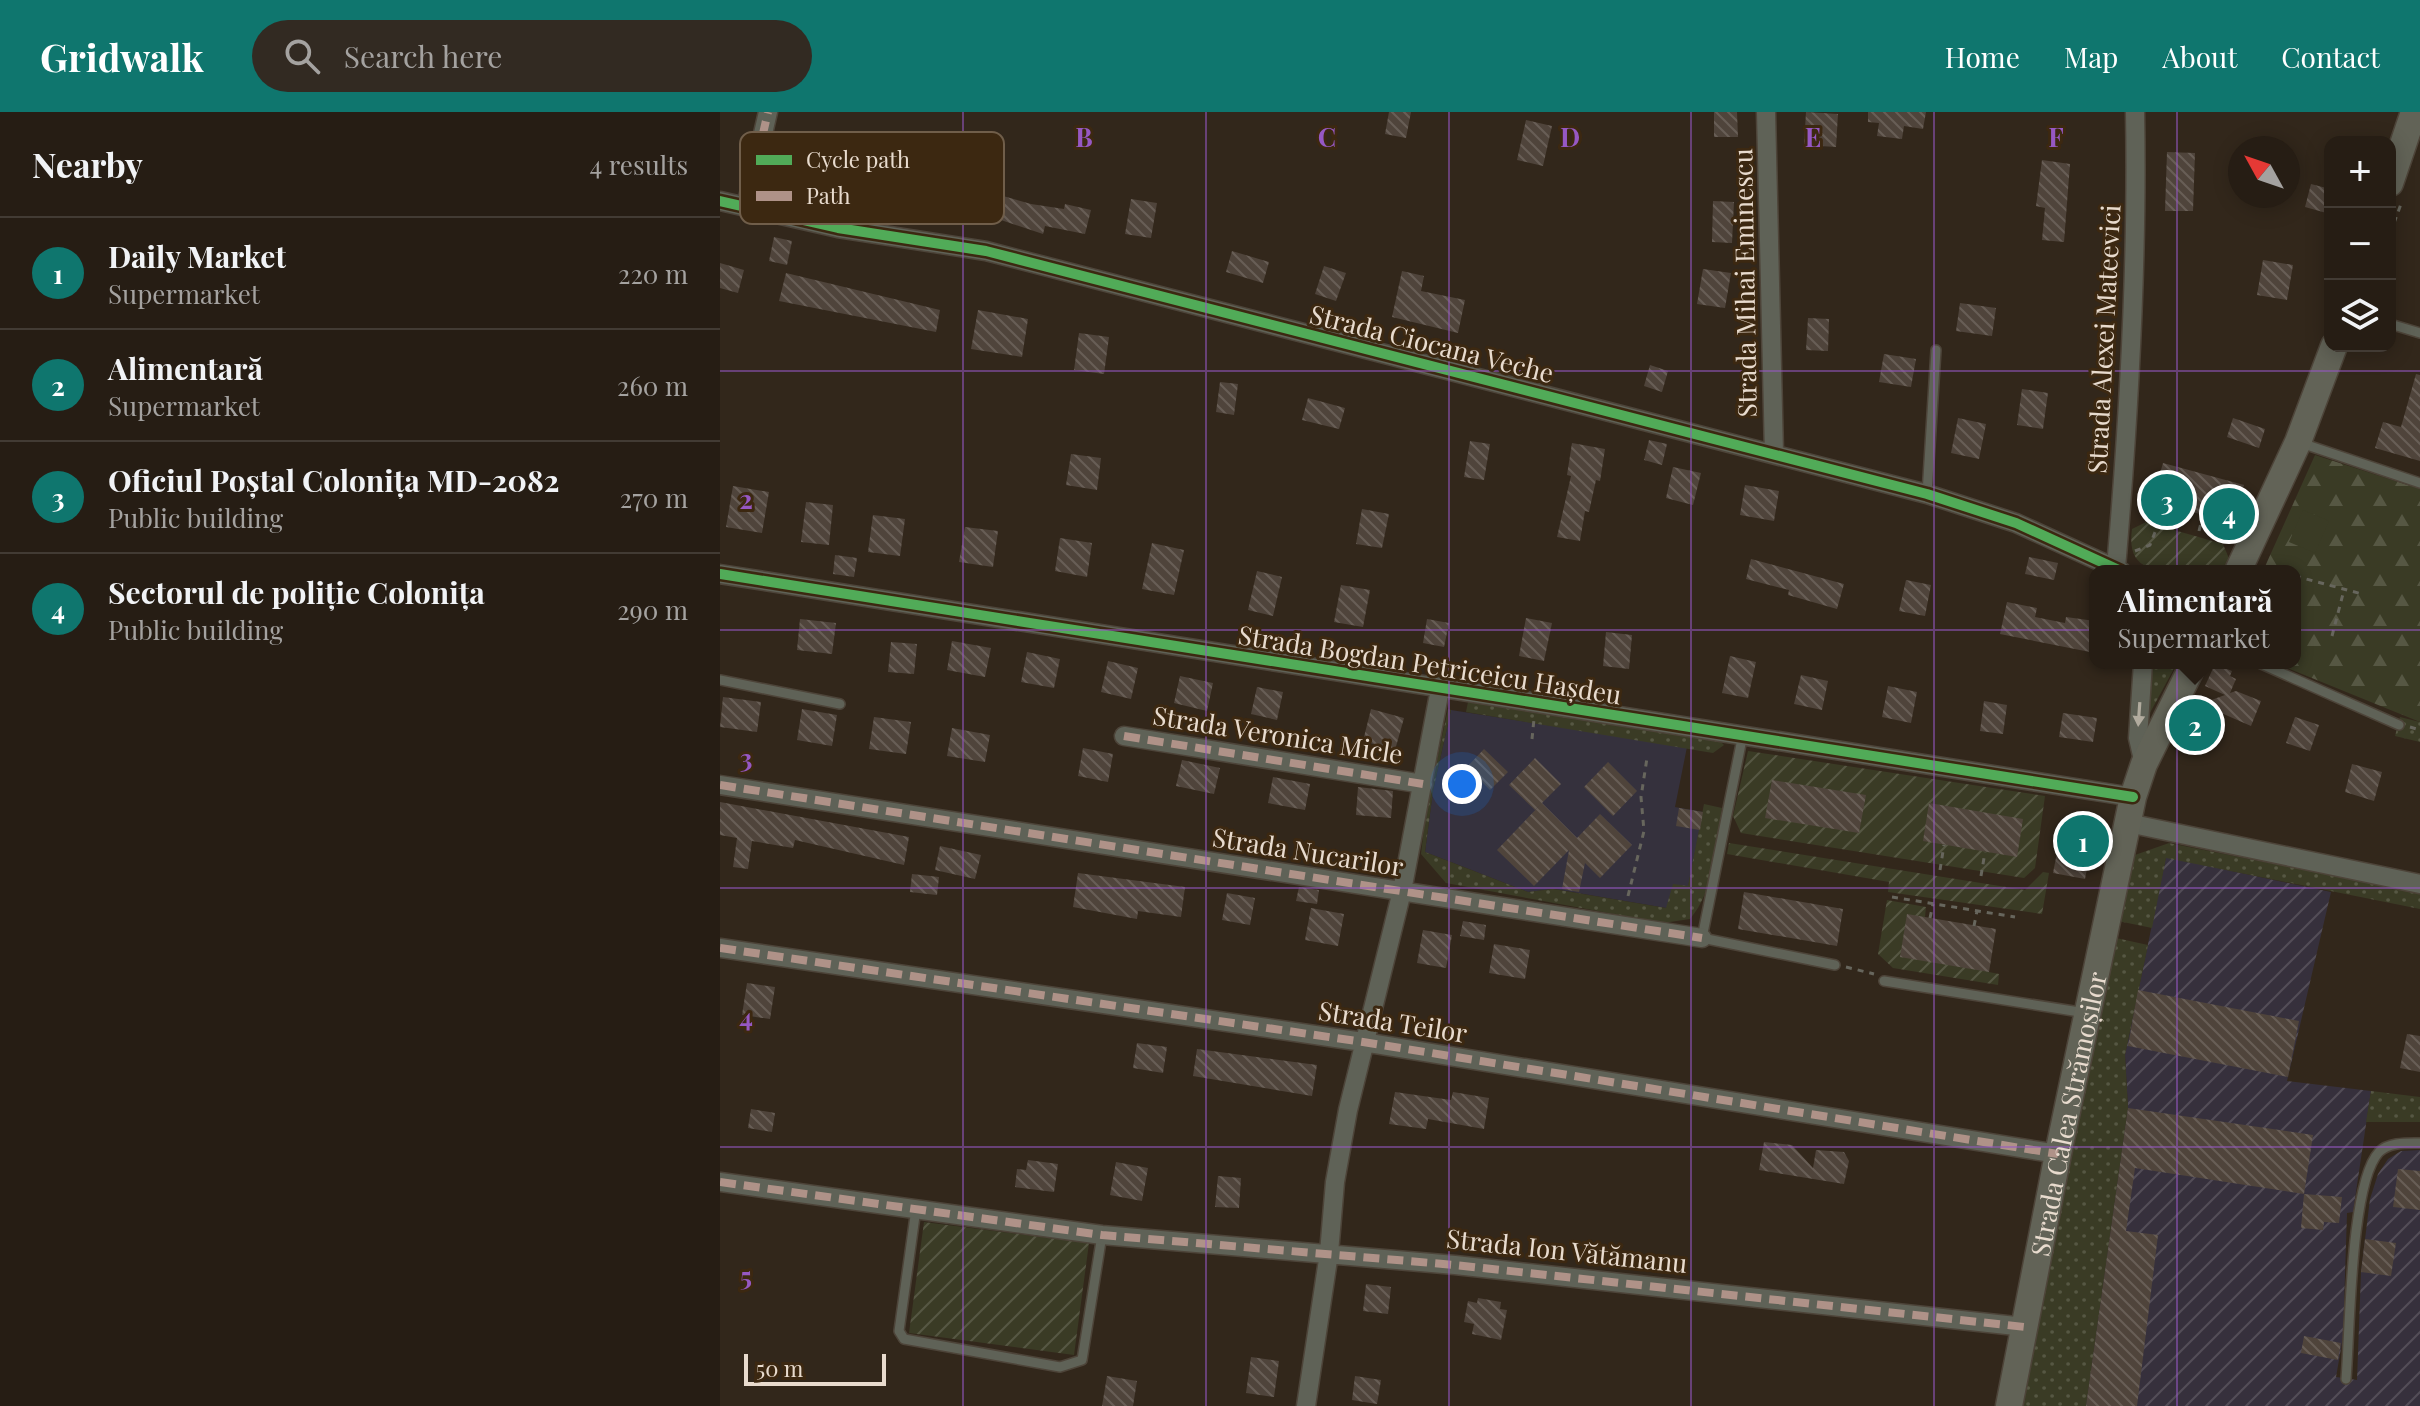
<!DOCTYPE html>
<html lang="en">
<head>
<meta charset="utf-8">
<style>
	:root { --surface:#261d14; --page:#322a22; --text:#f1f3f6; --muted:#a4a2a0; --line:#423b34; --accent:#0f766e }
	body { margin:0; font-family:"Playfair Display",serif; background:var(--page); color:var(--text) }
	.controls { position:absolute; right:24px; top:24px; display:grid; overflow:hidden; border-radius:16px; box-shadow:0 4px 20px #0003 }
	.controls button { width:72px; height:72px; display:grid; place-items:center; padding:0; border:0; border-bottom:2px solid var(--line); background:var(--surface); color:var(--text); font:40px sans-serif }
	.compass { position:absolute; left:1508px; top:24px; width:72px; height:72px; border-radius:50%; background:var(--surface); box-shadow:0 4px 20px #0003; rotate:310deg }
	.scale { position:absolute; left:24px; bottom:20px; width:142px; box-sizing:border-box; padding-left:8px; border:4px solid #e8dbce; border-top:0; font-size:22px; line-height:28px; white-space:nowrap; color:#e8dbce; -webkit-text-stroke:6px #3c2811; paint-order:stroke }
	.you { position:absolute; left:742px; top:672px; width:28px; height:28px; margin:-20px; border:6px solid #fff; border-radius:50%; background:#1a73e8; box-shadow:0 0 0 12px #1a73e833 }
	.badge { display:grid; place-items:center; width:52px; height:52px; border-radius:50%; background:var(--accent); color:#fff; font-size:26px; font-weight:700 }
	.pin { position:absolute; translate:-50% -50%; border:4px solid #fff; box-shadow:0 2px 8px #0006 }
	.popup { position:absolute; left:1369px; top:453px; width:212px; height:104px; box-sizing:border-box; display:grid; place-content:center; border-radius:16px; background:var(--surface); filter:drop-shadow(0 2px 6px #0005); font-size:26px; white-space:nowrap; color:var(--muted) }
	.popup b { font-size:30px; color:var(--text) }
	.popup::after { content:''; position:absolute; left:50%; top:100%; margin-left:-16px; border:16px solid transparent; border-top-color:var(--surface) }
	.list { margin:0; padding:0; list-style:none }
	h2 { display:flex; justify-content:space-between; align-items:center; height:104px; margin:0; padding:0 32px; font-size:34px }
	h2 small { font-size:26px; font-weight:400; color:var(--muted) }
	.list li { display:grid; grid-template-columns:52px 1fr auto; gap:24px; align-items:center; box-sizing:border-box; height:112px; padding:0 32px; border-top:2px solid var(--line) }
	.list b { display:block; font-size:30px; white-space:nowrap }
	.list p { margin:0; font-size:26px; white-space:nowrap; color:var(--muted) }
	.list em { font-size:26px; font-style:normal; color:var(--muted) }
	.icon { flex:none; width:44px; height:44px; fill:none; stroke:currentColor; stroke-width:2; stroke-linecap:round; stroke-linejoin:round }
	.map { position:relative; flex:none; width:1700px; height:1294px; overflow:hidden }
	header { display:flex; align-items:center; gap:48px; box-sizing:border-box; height:112px; padding:0 40px; background:var(--accent); color:#fff }
	header strong { font-size:38px }
	nav { display:flex; gap:44px; margin-inline-start:auto; font-size:28px }
	.search { width:560px; height:72px; background:var(--page); display:flex; align-items:center; gap:20px; box-sizing:border-box; padding:0 28px; border-radius:44px; color:var(--muted); font-size:30px }
	main { display:flex }
	aside { flex:1; background:var(--surface) }
	.map>svg:first-child { display:block }
	.industrial { fill:url(#industrial-furrows) }
	.education { fill:#35313d }
	.grass { fill:url(#grass-dots) }
	.forest { fill:url(#forest-firs) }
	.park { fill:#3a3b25 }
	.garden { fill:url(#garden-furrows) }
	.building { fill:url(#building-back-hatch) }
	.lines { fill:none; stroke-linecap:round; stroke-linejoin:round }
	.lane-casing { stroke:#4d4439; stroke-width:12 }
	.street-casing { stroke:#4d4439; stroke-width:21 }
	.secondary-casing { stroke:#4d4439; stroke-width:29 }
	.path { stroke:#67665d; stroke-width:3; stroke-dasharray:6 6; stroke-linecap:butt }
	.lane { stroke:#5f6257; stroke-width:9 }
	.street { stroke:#5f6257; stroke-width:18 }
	.secondary { stroke:#626357; stroke-width:26 }
	.quiet { stroke:#af9288; stroke-width:8; stroke-dasharray:16 8; stroke-linecap:butt }
	.cycleway-casing { stroke:#3c2811; stroke-width:15 }
	.cycleway { stroke:#51ab58; stroke-width:10 }
	.oneway { fill:#b1ab9e }
	.grid { fill:none; stroke:#9658c3; stroke-width:2; stroke-opacity:0.55 }
	.labels { text-anchor:middle; dominant-baseline:central; stroke-width:6; stroke-linejoin:round; paint-order:stroke }
	.street-label { font-size:26px; fill:#e8dbce; stroke:#3c2811 }
	.key { fill:#3c2811; stroke:#705e4a; stroke-width:2 }
	.key-label { font-size:22px; fill:#e8dbce }
	.grid-label { font-size:26px; text-anchor:middle; font-weight:bold; fill:#9658c3; stroke:#3c2811; stroke-width:6; stroke-linejoin:round; paint-order:stroke }
</style>
</head>
<body>
<header>
<strong>Gridwalk</strong>
<div class="search"><svg class="icon" aria-label="search" viewBox="0 0 24 24"><circle cx="10" cy="10" r="6"/><path d="M15 15l6 6"/></svg>Search here</div>
<nav><a>Home</a><a>Map</a><a>About</a><a>Contact</a></nav>
</header>
<main>
<aside>
<h2>Nearby<small>4 results</small></h2>
<ul class="list">
<li><span class="badge">1</span><div><b>Daily Market</b><p>Supermarket</p></div><em>220 m</em></li>
<li><span class="badge">2</span><div><b>Alimentară</b><p>Supermarket</p></div><em>260 m</em></li>
<li><span class="badge">3</span><div><b>Oficiul Poștal Colonița MD-2082</b><p>Public building</p></div><em>270 m</em></li>
<li><span class="badge">4</span><div><b>Sectorul de poliție Colonița</b><p>Public building</p></div><em>290 m</em></li>
</ul>
</aside>
<div class="map">
<svg width="1700" height="1294" viewBox="0 0 1700 1294">
	<defs>
		<pattern id="industrial-furrows" width="10" height="10" patternUnits="userSpaceOnUse" patternTransform="scale(2)"><rect width="10" height="10" fill="#36303c"/><path d="M-1 1l2-2M0 10L10 0M9 11l2-2" fill="none" stroke="#534d57"/></pattern>
		<pattern id="grass-dots" width="8" height="8" patternUnits="userSpaceOnUse" patternTransform="scale(2)"><rect width="8" height="8" fill="#3a3b25"/><path d="M2 2h.1M6 6h.1" fill="none" stroke="#565743" stroke-width="1.8" stroke-linecap="round"/></pattern>
		<pattern id="forest-firs" width="22" height="20" patternUnits="userSpaceOnUse" patternTransform="scale(2)"><rect width="22" height="20" fill="#3a3b25"/><path d="M5 1l3.5 6h-7zM16 11l3.5 6h-7z" fill="#565743"/></pattern>
		<pattern id="garden-furrows" width="10" height="10" patternUnits="userSpaceOnUse" patternTransform="scale(2)"><rect width="10" height="10" fill="#3a3b25"/><path d="M-1 1l2-2M0 10L10 0M9 11l2-2" fill="none" stroke="#565743"/></pattern>
		<pattern id="building-back-hatch" width="6" height="6" patternUnits="userSpaceOnUse" patternTransform="scale(2)"><rect width="6" height="6" fill="#4f443b"/><path d="M-1 5l2 2M0 0l6 6M5-1l2 2" fill="none" stroke="#685e56"/></pattern>
	</defs>
	<rect width="100%" height="100%" fill="#32271b"/>
	<path class="industrial" d="M1446 745 1611 780 1567 969 1651 979 1633 1100 1627 1101 1623 1225 1616 1265 1637 1268 1641 1160 1650 1087 1658 1062 1668 1047 1681 1039 1700 1038V1294H1366L1408 996 1405 943Z"/>
	<path class="education" d="M731 598 967 635 955 695 983 700 968 775 946 796 834 777 808 780 705 740 713 679Z"/>
	<path class="grass" d="M1429 551H1457L1425 610Z
		M748 590 1000 629 1004 633 993 641 746 600Z
		M728 597 731 598 713 679 705 740 808 780 833 777 946 796 953 772 968 774 984 692 1002 696C996 732 995 778 970 807L943 811 726 771 701 742 706 699Z
		M1680 605 1700 610V630L1675 624Z
		M1449 731 1700 781V797L1446 746 1432 816 1398 809 1415 743Z
		M1396 826 1428 833 1405 943 1408 996 1366 1294H1301Z
		M1651 979 1700 985V1010H1646Z"/>
	<path class="forest" d="M1595 343 1700 377V610L1555 551H1575V459H1543Z"/>
	<path class="park" d="M1583 398 1609 409 1595 441 1569 430Z"/>
	<path class="garden" d="M1426 410 1503 432 1510 449 1506 457C1496 461 1481 459 1469 459 1436 459 1406 460 1412 417Z
		M1028 639 1325 684 1315 756 1304 766 1021 721 1013 704Z
		M1009 731 1305 778 1323 760 1329 761 1322 802 1168 780 1169 770 1007 742Z
		M1167 788 1206 795 1205 805 1269 860 1279 862 1278 873 1173 856 1158 842Z
		M204 1110 369 1131 354 1243 189 1221Z"/>
	<path class="building" d="M669 0H691L686 26 665 22Z
		M994 0H1017L1018 25H994Z
		M1086 0 1118 2 1116 35 1084 33Z
		M1148 0H1206L1203 17 1184 14 1182 27 1157 24 1159 11 1148 10Z
		M806 8 832 14 823 54 797 48Z
		M68 35 91 39 86 66 63 62Z
		M1447 40 1475 41 1473 99H1445Z
		M174 48 203 54 194 92 165 86Z
		M1322 48 1350 52 1344 130 1322 128 1325 96 1316 94Z
		M107 67 140 74 135 95 103 88Z
		M1591 72 1610 77V102L1585 95Z
		M269 80 311 92 344 97 345 92 371 98 365 122 325 114 323 122 263 102Z
		M411 87 437 91 431 126 405 122Z
		M993 89 1014 90 1012 131 992 130Z
		M54 125 72 129 67 153 49 149Z
		M512 139 549 150 543 171 506 160Z
		M1543 148 1573 153 1567 188 1537 183Z
		M0 151 24 158 18 181 0 176Z
		M604 154 626 161 616 189 595 182Z
		M983 157 1011 161 1005 196 977 192Z
		M682 159 704 164 701 179 745 188 738 221 672 205Z
		M66 161 220 198 216 220 59 189Z
		M1240 191 1276 196 1272 224 1236 219Z
		M258 198 308 207 302 245 251 237Z
		M1088 206 1109 207 1108 239 1086 238Z
		M359 221 389 225 384 262 354 258Z
		M1164 242 1196 247 1191 275 1159 270Z
		M930 253 948 259 942 280 924 274Z
		M1696 262 1700 263V349L1655 336 1663 310 1681 315Z
		M500 270 518 272 514 303 496 300Z
		M1302 277 1328 281 1323 317 1297 313Z
		M588 286 625 296 619 317 582 308Z
		M1238 306 1266 312 1259 347 1231 341Z
		M1513 306 1545 317 1539 336 1507 325Z
		M929 328 947 332 942 353 924 348Z
		M750 329 770 332 764 368 744 365Z
		M852 331 885 337 880 369 876 368 869 400 865 399 860 429 837 425 851 364 847 363Z
		M351 342 381 346 377 378 346 373Z
		M1443 351 1524 373 1513 411 1432 389Z
		M953 355 981 361 973 393 946 386Z
		M1025 373 1059 379 1054 409 1020 403Z
		M13 374 49 380 42 421 6 415Z
		M86 390 113 393 109 433 81 430Z
		M642 397 669 402 662 436 636 432Z
		M153 403 185 407 180 444 148 440Z
		M245 415 278 419 273 455 239 450Z
		M340 426 372 431 367 465 335 459Z
		M432 431 464 438 454 483 422 477Z
		M115 443 137 446 134 465 113 462Z
		M1309 445 1338 451 1334 468 1305 462Z
		M1031 447 1124 472 1117 497 1068 483 1069 478 1026 467Z
		M537 459 562 465 553 504 528 498Z
		M1186 468 1211 473 1205 504 1179 499Z
		M621 473 650 478 643 515 614 510Z
		M1287 490 1317 496 1315 505 1345 511 1346 505 1375 509V541L1280 522Z
		M806 506 832 511 824 549 799 544Z
		M80 507 116 511 112 542 77 538Z
		M707 507 729 511 724 535 703 531Z
		M886 520 912 523 909 557 883 554Z
		M232 529 271 536 265 565 227 558Z
		M171 530 197 532 194 562 168 560Z
		M307 540 340 547 334 576 301 570Z
		M1010 544 1036 550 1028 586 1002 581Z
		M388 549 418 556 411 587 381 580Z
		M1495 552 1512 559 1510 564 1516 567 1510 581 1516 579 1541 589 1531 614 1492 597 1481 621 1469 630 1466 615 1475 594 1505 583 1485 574Z
		M1081 563 1108 569 1102 598 1074 592Z
		M460 564 493 571 487 599 454 591Z
		M1168 574 1197 580 1191 611 1162 605Z
		M537 575 563 580 557 608 531 602Z
		M3 585 41 590 37 620 0 615Z
		M1264 589 1287 593 1283 622 1260 619Z
		M82 597 117 603 112 634 77 628Z
		M651 597 684 606 675 638 643 629Z
		M1343 601 1377 606 1373 630 1339 625Z
		M154 605 191 610 186 642 149 637Z
		M1575 605 1599 613 1590 639 1566 631Z
		M232 616 270 623 265 650 227 644Z
		M363 636 393 642 388 670 358 664Z
		M764 637 788 660 770 678 747 655Z
		M815 646 841 672 815 698 789 673Z
		M462 648 500 656 494 682 456 674Z
		M888 650 917 679 893 704 864 675Z
		M1632 652 1662 660 1654 689 1625 680Z
		M553 665 590 672 585 698 548 691Z
		M1052 668 1146 683 1139 721 1045 706Z
		M638 675 673 679 671 706 636 703Z
		M0 690 189 725 184 753 75 728 73 736 32 729 28 757 13 755 17 726 0 723Z
		M822 691 857 726 880 702 912 733 880 766 865 751 859 780 842 777 849 738 814 774 777 738Z
		M1209 691 1303 707 1297 745 1203 729Z
		M959 696 983 700 980 718 956 714Z
		M1343 710 1375 716 1365 767 1333 761Z
		M220 734 261 743 255 767 215 758Z
		M358 761 465 775 461 805 418 799 417 807 353 795Z
		M192 762 219 765 217 783 190 780Z
		M579 775 599 778 597 792 576 789Z
		M1024 780 1123 797 1117 834 1018 817Z
		M507 781 535 786 530 813 502 808Z
		M591 796 624 802 618 834 585 828Z
		M1187 802 1276 817 1269 860 1180 845Z
		M743 809 766 813 764 828 740 824Z
		M703 818 732 823 726 856 697 851Z
		M774 832 810 838 805 867 769 861Z
		M27 871 55 875 50 907 22 903Z
		M1418 878 1579 909 1568 965 1408 934Z
		M1687 922 1700 924V960L1680 956Z
		M417 931 447 935 443 961 413 956Z
		M477 937 597 953 592 984 473 964Z
		M675 980 731 988 733 980 769 986 764 1017 708 1007 706 1017 669 1012Z
		M1408 996 1593 1023 1584 1082 1415 1056 1406 1119 1438 1123 1417 1294H1366Z
		M31 997 55 1001 52 1020 28 1016Z
		M1044 1030 1072 1033 1093 1056 1096 1038 1124 1040 1129 1049 1124 1072 1039 1058Z
		M308 1048 338 1052 334 1080 295 1075 297 1057 306 1058Z
		M396 1050 428 1056 422 1089 390 1083Z
		M1678 1057 1700 1059V1098L1673 1095Z
		M498 1064 521 1066 519 1096 495 1095Z
		M1584 1082 1622 1085 1619 1111 1604 1110 1603 1118 1581 1116Z
		M1645 1127 1676 1131 1671 1164 1641 1160Z
		M646 1172 671 1175 668 1202 643 1199Z
		M758 1186 781 1190 780 1197 787 1198 781 1228 752 1222 754 1212 744 1210 748 1189 757 1191Z
		M1584 1224 1621 1231 1618 1248 1581 1241Z
		M531 1245 559 1249 554 1285 526 1281Z
		M387 1264 417 1269 413 1294H382Z
		M635 1264 661 1268 657 1292 632 1288Z"/>
	<g class="lines">
		<g class="lane-casing">
			<path id="lane" d="M1670 212 1700 221
				M1581 331 1700 371
				M1207 382 1216 238
				M1539 551 1679 613
				M0 568 120 592
				M1023 622 982 826 1115 853
				M1164 869 1366 901
				M196 1097 179 1219 184 1227 340 1255 362 1248 382 1123
				M1626 1267C1630 1221 1630 1071 1659 1040 1669 1030 1687 1031 1700 1031"/>
		</g>
		<g class="street-casing">
			<path id="street" d="M1046 0 1054 342
				M0 89 118 116 266 139 1207 382 1296 411 1401 459
				M26 95 48 0
				M1396 456C1409 304 1418 152 1415 0
				M0 462 1413 685
				M1423 551 1418 626 1424 652
				M404 624 703 672
				M0 673 982 826
				M1408 711 1700 772
				M0 836 643 930 1338 1042
				M0 1070 382 1123 735 1153 1305 1215
				M586 1294 609 1141 615 1070 628 998 682 779 720 577"/>
		</g>
		<g class="secondary-casing">
			<g id="secondary">
				<path d="M1670 71 1694 0"/>
				<path d="M1518 459 1578 330 1614 234"/>
				<path id="s1" d="M1289 1294 1338 1042 1413 685 1424 652 1474 551"/>
			</g>
		</g>
		<path class="path" d="M1670 122 1681 92
			M1479 419 1483 403
			M1415 439 1430 433 1439 410
			M1543 456 1555 459
			M1575 464 1642 482
			M1612 524 1624 478
			M1690 615 1700 618
			M812 627 814 607
			M1220 758 1224 733
			M1261 764 1265 740
			M908 784 924 719 921 685 927 646
			M1172 785 1295 805
			M1210 806 1213 792
			M1254 814 1257 799
			M1126 855 1154 862"/>
		<use href="#lane" class="lane"/>
		<use href="#street" class="street"/>
		<use href="#secondary" class="secondary"/>
		<path class="quiet" d="M26 95 48 0
			M404 624 703 672
			M0 673 982 826
			M0 836 643 930 1338 1042
			M0 1070 382 1123 735 1153 1305 1215"/>
		<g class="cycleway-casing">
			<path id="cycleway" d="M0 89 118 116 266 139 1207 382 1296 411 1401 459
				M0 462 1413 685"/>
		</g>
		<use href="#cycleway" class="cycleway"/>
	</g>
	<defs><path id="oneway-solid" d="M-6-.8H1V-3.2L6.5 0L1 3.2V.8H-6Z" transform="scale(2)"/></defs>
	<use class="oneway" href="#oneway-solid" transform="translate(1419 602) rotate(94)"/>
	<path class="grid" d="M243 0V1294M486 0V1294M729 0V1294M971 0V1294M1214 0V1294M1457 0V1294M0 259H1700M0 518H1700M0 776H1700M0 1035H1700"/>
	<g class="labels">
		<g class="street-label">
			<text transform="translate(1024 171) rotate(-91)">Strada Mihai Eminescu</text>
			<text transform="translate(1383 227) rotate(-87)">Strada Alexei Mateevici</text>
			<text transform="translate(712 231) rotate(14)">Strada Ciocana Veche</text>
			<text transform="translate(710 552) rotate(9)">Strada Bogdan Petriceicu Hașdeu</text>
			<text transform="translate(558 622) rotate(9)">Strada Veronica Micle</text>
			<text transform="translate(588 739) rotate(9)">Strada Nucarilor</text>
			<text transform="translate(673 909) rotate(9)">Strada Teilor</text>
			<text stroke="none"><textPath href="#s1" startOffset="298">Strada Calea Strămoșilor</textPath></text>
			<text transform="translate(847 1138) rotate(6)">Strada Ion Vătămanu</text>
		</g>
	</g>
	<rect x="20" y="20" width="264" height="92" rx="12" class="key"/>
	<rect x="36" y="43" width="36" height="10" fill="#51ab58"/>
	<rect x="36" y="79" width="36" height="10" fill="#af9288"/>
	<g class="key-label">
		<text x="86" y="56">Cycle path</text>
		<text x="86" y="92">Path</text>
	</g>
	<g class="grid-label">
		<text x="364" y="35">B</text>
		<text x="607" y="35">C</text>
		<text x="850" y="35">D</text>
		<text x="1093" y="35">E</text>
		<text x="1336" y="35">F</text>
		<text x="26" y="397">2</text>
		<text x="26" y="656">3</text>
		<text x="26" y="915">4</text>
		<text x="26" y="1174">5</text>
	</g>
</svg>
<div class="controls">
<button>+</button>
<button>−</button>
<button><svg class="icon" aria-label="layers" viewBox="0 0 24 24"><path d="M12 4l9 5-9 5-9-5zM3 14l9 5 9-5"/></svg></button>
</div>
<svg class="compass" viewBox="-18 -18 36 36"><path d="M0-13l5 13h-10z" fill="#e53935"/><path d="M0 13l5-13h-10z" fill="#a4a2a0"/></svg>
<div class="scale">50 m</div>
<div class="you"></div>
<div class="pin badge" style="left:1363px;top:729px">1</div>
<div class="pin badge" style="left:1475px;top:613px">2</div>
<div class="popup"><b>Alimentară</b>Supermarket</div>
<div class="pin badge" style="left:1447px;top:388px">3</div>
<div class="pin badge" style="left:1509px;top:402px">4</div>
</div>
</main>
</body>
</html>
